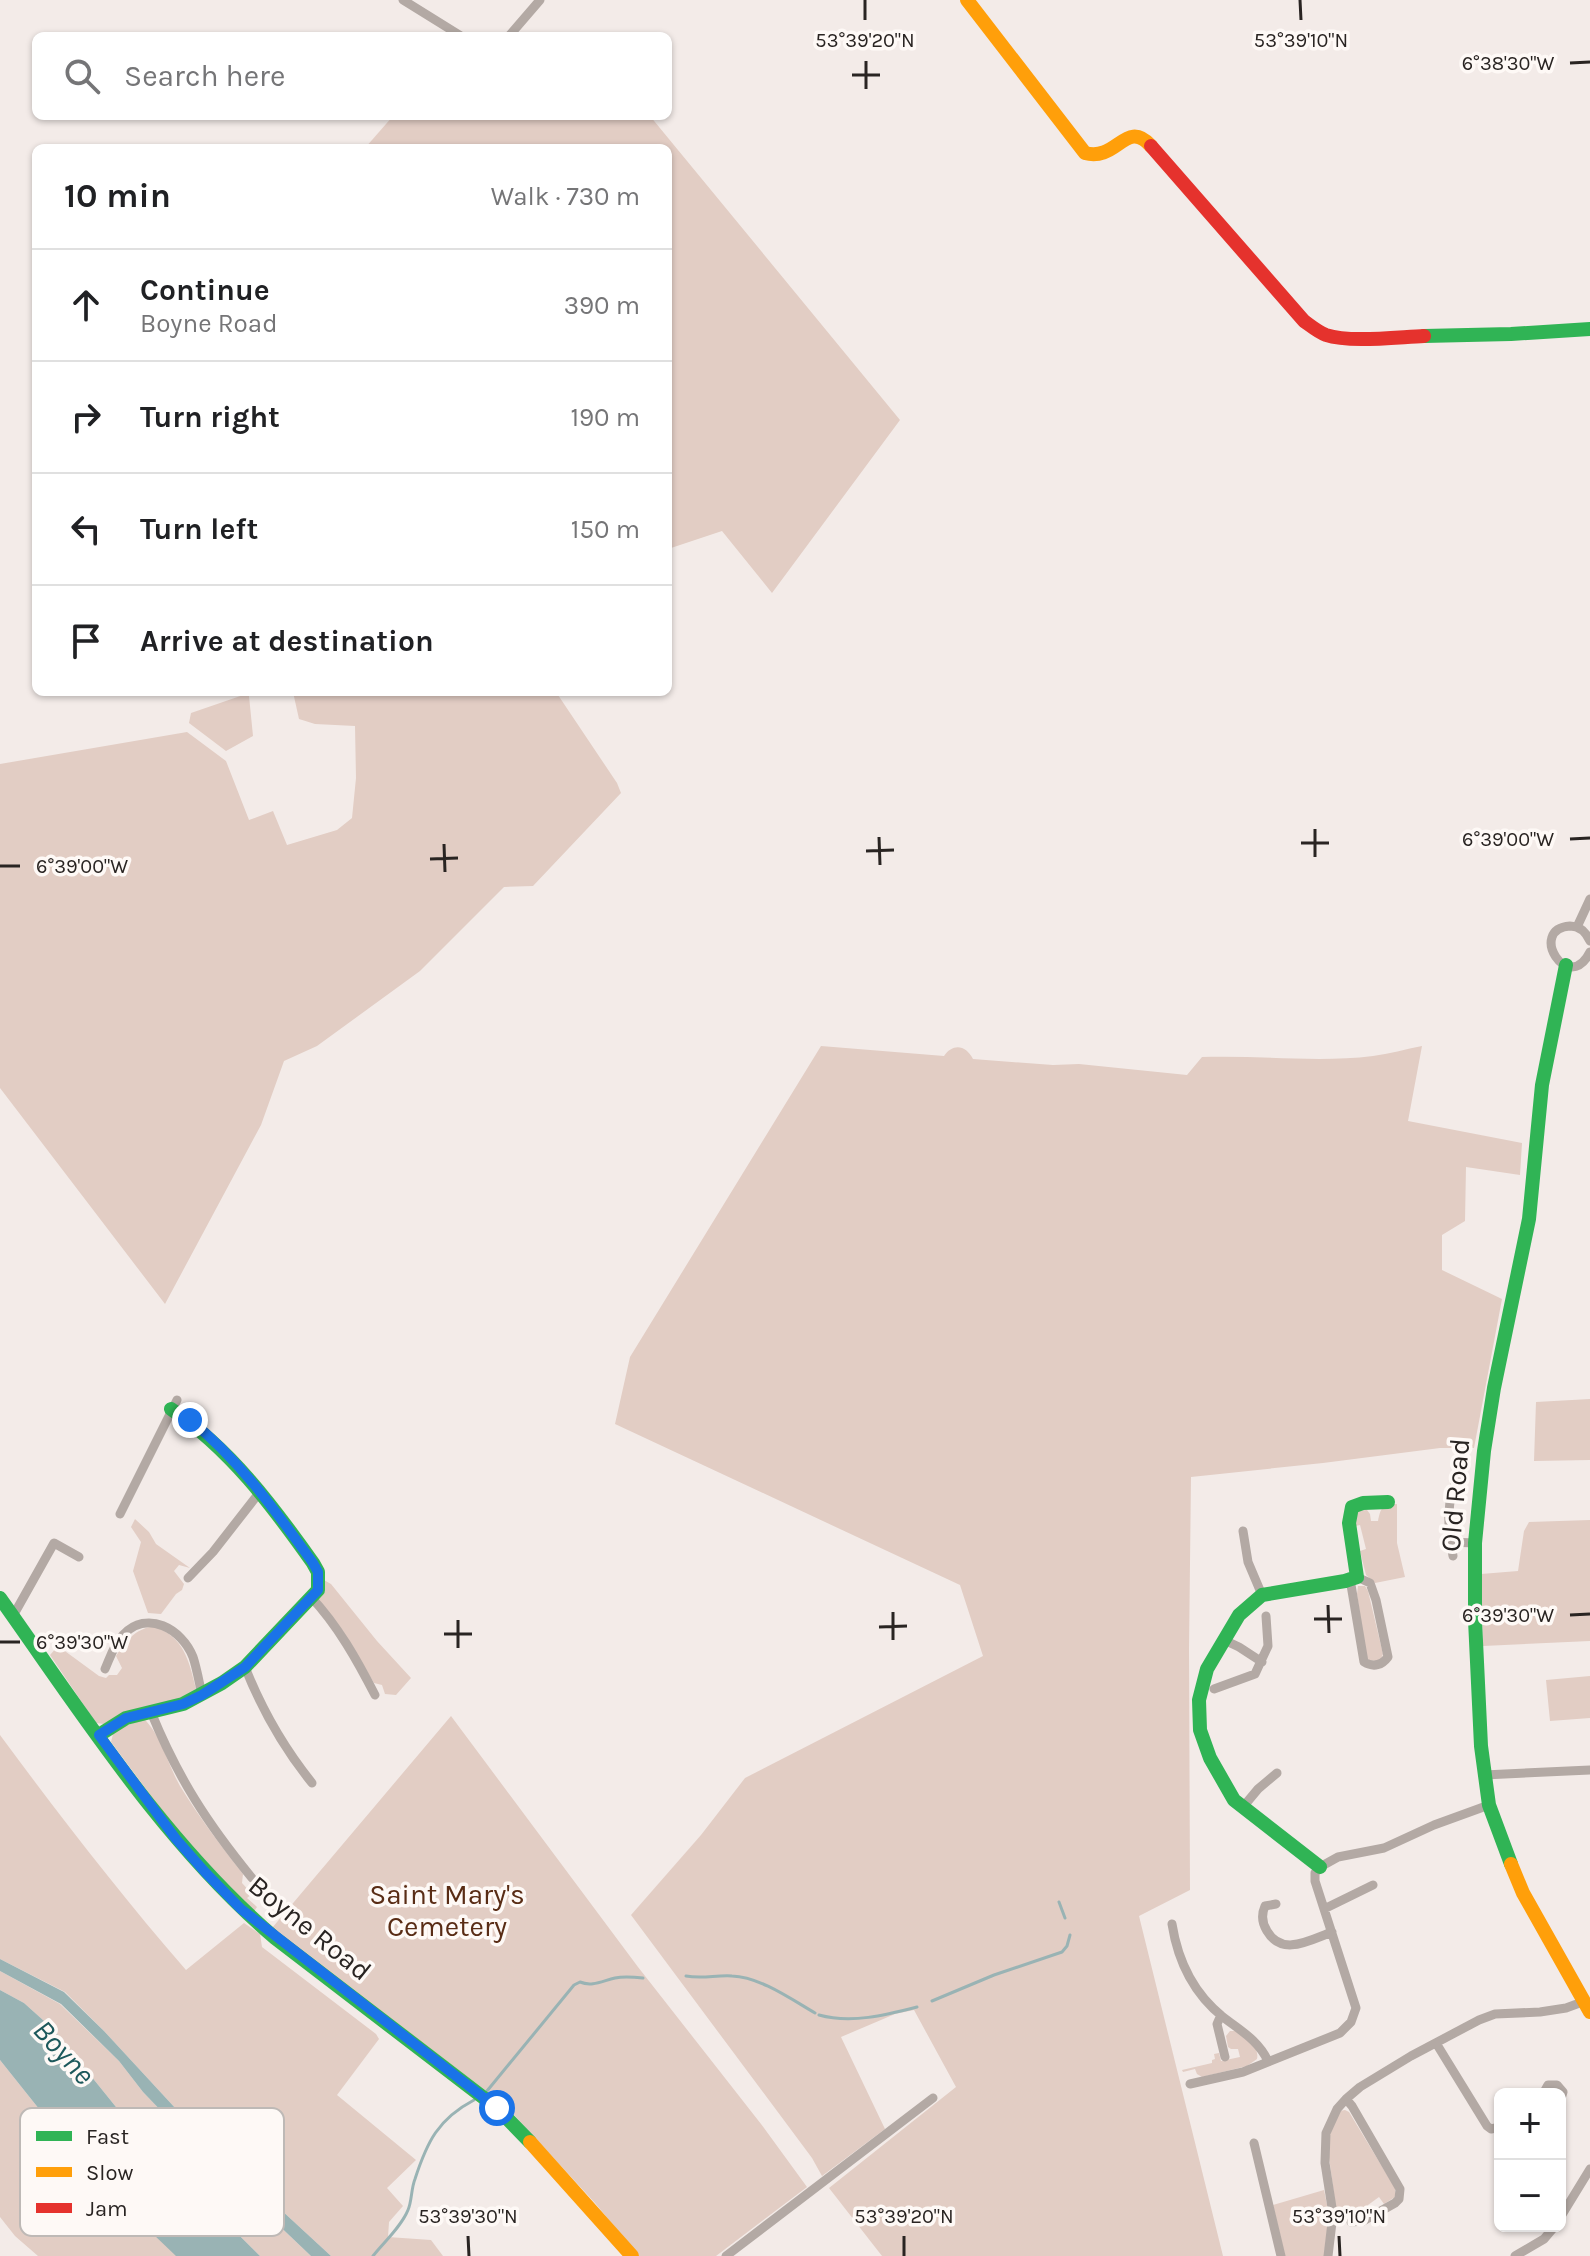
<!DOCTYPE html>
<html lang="en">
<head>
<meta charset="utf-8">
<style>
	:root { --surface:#fff; --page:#f2f2f2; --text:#202124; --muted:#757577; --line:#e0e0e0 }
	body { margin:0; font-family:Karla,sans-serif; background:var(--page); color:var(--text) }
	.controls { position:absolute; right:24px; bottom:24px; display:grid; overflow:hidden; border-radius:12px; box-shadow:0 2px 6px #0004 }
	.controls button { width:72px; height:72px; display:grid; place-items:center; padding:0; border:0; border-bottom:2px solid var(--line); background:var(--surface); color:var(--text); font:40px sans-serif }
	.stop { position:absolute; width:24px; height:24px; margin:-18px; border:6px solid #1a73e8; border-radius:50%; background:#fff }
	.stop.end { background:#1a73e8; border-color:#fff; box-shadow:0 2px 8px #0008 }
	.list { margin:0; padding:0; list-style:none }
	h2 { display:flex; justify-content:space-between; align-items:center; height:104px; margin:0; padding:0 32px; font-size:34px }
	h2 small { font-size:26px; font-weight:400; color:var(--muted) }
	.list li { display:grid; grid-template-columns:52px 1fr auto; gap:24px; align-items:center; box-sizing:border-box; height:112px; padding:0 32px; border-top:2px solid var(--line) }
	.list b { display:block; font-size:30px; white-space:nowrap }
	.list p { margin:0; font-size:26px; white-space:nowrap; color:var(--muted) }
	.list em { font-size:26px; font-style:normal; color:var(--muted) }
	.icon { flex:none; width:44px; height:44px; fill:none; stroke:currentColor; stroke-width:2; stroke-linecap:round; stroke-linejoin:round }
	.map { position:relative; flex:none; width:1590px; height:2256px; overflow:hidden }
	.search { position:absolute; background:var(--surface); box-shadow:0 2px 6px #0004; left:32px; top:32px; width:640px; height:88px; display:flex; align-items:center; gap:20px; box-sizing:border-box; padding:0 28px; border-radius:12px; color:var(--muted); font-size:30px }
	.panel { position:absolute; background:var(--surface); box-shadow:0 2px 6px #0004; left:32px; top:144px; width:640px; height:552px; border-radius:12px }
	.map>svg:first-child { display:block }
	.green { fill:#e2cdc4 }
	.water { fill:#99b3b4 }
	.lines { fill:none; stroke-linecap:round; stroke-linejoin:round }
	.stream { stroke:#99b3b4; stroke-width:3 }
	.street { stroke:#b3a9a4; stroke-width:9 }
	.fast { stroke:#30b455; stroke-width:14 }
	.slow { stroke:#ff9f0a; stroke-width:14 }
	.jam { stroke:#e5322d; stroke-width:14 }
	.route { stroke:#1a73e8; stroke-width:10 }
	.ticks { fill:none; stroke:#292422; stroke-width:3 }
	.labels { text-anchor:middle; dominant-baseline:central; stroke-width:7; stroke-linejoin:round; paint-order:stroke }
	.street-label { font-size:28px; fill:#292422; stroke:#fef9f6 }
	.park-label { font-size:28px; fill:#592c15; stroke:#fef9f6 }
	.water-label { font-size:30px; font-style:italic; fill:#1c585b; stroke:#fef9f6 }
	.key { fill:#fef9f6; stroke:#beb9b6; stroke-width:2 }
	.key-label { font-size:22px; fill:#292422 }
	.ticks-label { font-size:20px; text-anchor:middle; fill:#292422; stroke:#fef9f6; stroke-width:7; stroke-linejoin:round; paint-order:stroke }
</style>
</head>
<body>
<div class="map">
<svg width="1590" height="2256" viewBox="0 0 1590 2256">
	<rect width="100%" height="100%" fill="#f3ebe8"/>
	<path class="green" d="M393 116H650L900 420 772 593 722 531 668 549V148H365Z
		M252 692H267L249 696 253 736 226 751 189 723 191 713Z
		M293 692H556L617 783 621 793 533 886 504 887 420 971 317 1046 284 1061 261 1125 165 1304 0 1088V764L187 732 226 761 249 820 273 811 287 845 337 830 352 818 356 778 355 726 315 724 299 719Z
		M821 1046 944 1056C953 1043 966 1045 973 1059L1053 1065 1079 1064 1187 1075 1202 1057C1259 1055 1317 1063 1373 1056 1389 1054 1406 1049 1422 1046L1408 1121 1522 1143 1520 1175 1466 1167 1465 1221 1442 1235V1270L1502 1299 1474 1448H1440L1323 1463 1191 1477 1189 1649 1190 1890 1139 1916 1223 2256H882L829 2188 956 2087 914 2010 895 2014 841 2037 885 2129 822 2176 812 2158 631 1915 701 1835 745 1778 983 1656 960 1585 615 1424 630 1357Z
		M1590 1399V1460L1534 1461 1536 1402Z
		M1397 1504V1543L1405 1577 1375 1583 1366 1575 1360 1551 1366 1549 1360 1525 1351 1527 1354 1511 1367 1510 1370 1514 1371 1521H1378C1381 1507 1382 1505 1397 1504Z
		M135 1519 149 1532 156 1544 190 1568 179 1565 174 1571 184 1584 182 1590 176 1594 161 1614 148 1613 133 1571 141 1542 131 1527Z
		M1590 1520V1641L1483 1646 1481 1574 1518 1571 1524 1531 1529 1522Z
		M322 1579 331 1584 377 1641 411 1678 396 1695 385 1694 382 1685 374 1683 343 1631 315 1597Z
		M1358 1586H1365L1368 1591 1383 1654 1381 1659 1376 1661 1369 1660 1366 1656 1357 1594Z
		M153 1626C184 1636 189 1661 196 1689L193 1694 104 1724 96 1723 50 1655 58 1646 99 1676 106 1678 109 1675H117L122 1668 116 1656C127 1640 134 1630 153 1626Z
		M1590 1676V1718L1550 1721 1546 1680Z
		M451 1716 638 1967 761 2124 807 2187 716 2256H639L595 2203 506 2106 272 1928Z
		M144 1719C161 1735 168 1765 180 1786 199 1817 221 1846 243 1874L242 1883 252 1894 247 1898 257 1907 253 1913 206 1870 111 1742 114 1730Z
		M0 1735C59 1815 120 1894 186 1970L244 1923 260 1934 262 1947 376 2034 379 2039 337 2095 416 2160 387 2188 403 2206 389 2222 388 2237 431 2240 443 2256H331L201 2136 104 2031 65 1992 0 1959Z
		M0 1971 60 2004 119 2061 143 2092 191 2142 311 2256H260L141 2138 53 2029 24 2003 0 1990Z
		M1230 2031H1235C1244 2038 1260 2045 1257 2059L1247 2066 1202 2077 1197 2074 1195 2069 1183 2072 1182 2070 1212 2063V2060L1215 2059 1214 2054 1219 2053 1221 2061 1240 2057 1238 2049H1231L1228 2047 1226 2036Z
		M0 2060 71 2149 177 2256H38L15 2236 0 2217Z
		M1345 2110 1349 2112 1395 2188V2197L1384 2204 1379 2197 1368 2205 1371 2212C1362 2216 1354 2209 1344 2214L1341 2218 1337 2217 1329 2157 1330 2133 1340 2111Z
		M1324 2190 1329 2214 1324 2256H1285L1273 2205Z"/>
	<path class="water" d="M0 1959 64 1992 104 2031 201 2136 331 2256H311L191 2142 143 2092 119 2061 61 2004 0 1971Z
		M0 1990 24 2003 53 2029 141 2138 260 2256H176L108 2191 71 2149 0 2060Z"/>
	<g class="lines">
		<path class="stream" d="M1059 1902 1065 1918
			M686 1976C702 1979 716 1975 732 1976 760 1977 791 1999 815 2013
			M932 2001 994 1975 1062 1952 1067 1946 1070 1935
			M819 2015C851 2024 886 2015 917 2007
			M487 2091 574 1985 580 1982C592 1987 602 1981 615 1978 624 1976 634 1977 643 1978
			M373 2256C384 2242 401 2227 408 2210 412 2201 411 2189 415 2179 427 2142 438 2119 474 2100"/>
		<path class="street" d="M403 0 461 36
			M509 36 540 0
			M1577 927 1590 899
			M1590 941C1586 932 1580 926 1570 926 1527 929 1568 996 1590 952
			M120 1514 177 1400
			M1243 1531 1248 1562 1262 1595
			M1450 1542 1475 1543
			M1453 1556C1448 1528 1445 1501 1459 1475
			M188 1578 213 1552 259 1493
			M1350 1579 1364 1662C1374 1668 1382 1665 1388 1657L1376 1600 1370 1583 1357 1577
			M311 1597C338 1626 357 1660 375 1695
			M13 1616 54 1543 79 1557
			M1224 1640 1239 1647 1262 1662
			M245 1667C262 1710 283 1747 312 1783
			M105 1669C110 1658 114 1644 123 1635 147 1609 182 1629 193 1657 197 1669 199 1682 202 1695
			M1214 1689 1255 1674 1268 1646 1266 1616
			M151 1712C178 1778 207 1823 252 1878
			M1484 1775 1590 1770
			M1243 1807 1258 1789 1277 1773
			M1276 1904 1265 1906C1261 1915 1262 1923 1267 1931 1282 1957 1310 1940 1332 1932
			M1324 1909 1373 1885
			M1172 1924C1178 1962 1193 1993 1223 2017 1241 2031 1258 2040 1268 2061
			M1221 2015 1217 2024 1225 2057
			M1436 2043 1487 2126 1491 2129 1500 2127
			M1190 2084 1243 2072 1340 2033 1351 2022 1356 2008 1315 1881V1873L1320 1867 1338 1857 1384 1848 1434 1825 1489 1805
			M1543 2094 1548 2085H1557L1563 2092 1560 2102
			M1346 2099 1352 2106 1400 2189 1399 2199 1395 2203 1363 2221 1351 2222
			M1254 2143 1281 2256
			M1560 2218 1590 2169
			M726 2256 933 2098
			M1328 2256 1333 2214 1325 2163 1326 2133 1337 2109 1346 2099 1360 2087 1411 2056 1479 2020 1495 2014 1540 2012 1566 2008 1585 2001
			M1515 2256 1544 2239 1555 2226"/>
		<path class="fast" d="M1424 336 1511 334 1590 329
			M0 1598C84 1716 164 1843 275 1938L497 2108 530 2142
			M99 1735 126 1718 183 1704 222 1683 245 1667 318 1590V1572L313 1563C272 1505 230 1449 171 1409
			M1511 1864 1489 1805 1481 1746 1475 1620V1543L1484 1451 1494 1388 1529 1219 1542 1085 1566 965
			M1320 1867 1234 1800 1210 1758 1200 1730 1199 1700 1207 1669 1239 1615 1262 1595 1345 1581 1357 1577 1349 1523 1352 1507 1363 1503 1388 1502"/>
		<path class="slow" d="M967 0 1085 153C1117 162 1126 118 1151 146
			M1511 1864 1523 1893 1590 2012
			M530 2142 632 2256"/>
		<path class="jam" d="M1151 146 1304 321C1311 326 1318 332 1326 335 1349 343 1398 337 1424 336"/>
	</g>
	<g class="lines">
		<path class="route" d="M190 1420C239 1459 277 1513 313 1563L318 1572V1590L245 1667 202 1695 183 1704 126 1718 99 1735 176 1839 205 1872 241 1909 497 2108"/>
	</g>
	<path class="ticks" d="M865 0V20M1300 0 1301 20M866 61V89M1570 63 1590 62M852 75H880M1315 829V857M879 837 880 865M1570 839 1590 838M1301 843H1329M444 844 445 872M866 851 894 850M430 859 458 858M0 866H20M1328 1605 1329 1633M893 1612V1640M1570 1615 1590 1614M1314 1619H1342M458 1620V1648M879 1627 907 1626M444 1634H472M0 1642H20M468 2236 469 2256M904 2236V2256M1339 2236 1340 2256"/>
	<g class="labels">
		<g class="street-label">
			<text transform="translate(1455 1495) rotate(-85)">Old Road</text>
			<text transform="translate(310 1928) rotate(39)">Boyne Road</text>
		</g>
		<g class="park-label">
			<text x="447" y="1894">Saint Mary's<tspan x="447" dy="32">Cemetery</tspan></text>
		</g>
		<g class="water-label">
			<text transform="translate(64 2052) rotate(48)">Boyne</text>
		</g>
	</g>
	<rect x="20" y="2108" width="264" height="128" rx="12" class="key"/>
	<rect x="36" y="2131" width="36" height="10" fill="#30b455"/>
	<rect x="36" y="2167" width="36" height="10" fill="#ff9f0a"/>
	<rect x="36" y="2203" width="36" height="10" fill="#e5322d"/>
	<g class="key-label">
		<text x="86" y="2144">Fast</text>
		<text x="86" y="2180">Slow</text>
		<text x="86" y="2216">Jam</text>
	</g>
	<g class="ticks-label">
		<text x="865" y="47">53°39'20"N</text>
		<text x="1301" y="47">53°39'10"N</text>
		<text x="1508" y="70">6°38'30"W</text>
		<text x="1508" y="846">6°39'00"W</text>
		<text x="82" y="873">6°39'00"W</text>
		<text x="1508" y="1622">6°39'30"W</text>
		<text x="82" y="1649">6°39'30"W</text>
		<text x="468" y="2223">53°39'30"N</text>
		<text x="904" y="2223">53°39'20"N</text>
		<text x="1339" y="2223">53°39'10"N</text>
	</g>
</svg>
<div class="controls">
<button>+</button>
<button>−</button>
</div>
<div class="stop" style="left:497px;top:2108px"></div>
<div class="stop end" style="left:190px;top:1420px"></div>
<div class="search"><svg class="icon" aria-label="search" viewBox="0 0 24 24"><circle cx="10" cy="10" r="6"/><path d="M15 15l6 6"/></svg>Search here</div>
<section class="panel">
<h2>10 min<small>Walk · 730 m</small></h2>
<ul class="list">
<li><svg class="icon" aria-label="ahead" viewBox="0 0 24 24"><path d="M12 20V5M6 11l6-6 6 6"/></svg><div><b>Continue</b><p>Boyne Road</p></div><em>390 m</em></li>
<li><svg class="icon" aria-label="right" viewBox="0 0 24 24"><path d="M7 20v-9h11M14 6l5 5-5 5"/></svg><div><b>Turn right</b></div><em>190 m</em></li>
<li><svg class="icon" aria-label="left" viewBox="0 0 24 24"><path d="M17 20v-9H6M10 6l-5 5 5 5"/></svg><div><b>Turn left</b></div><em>150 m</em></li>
<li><svg class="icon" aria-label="arrive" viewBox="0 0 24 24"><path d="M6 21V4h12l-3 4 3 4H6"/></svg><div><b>Arrive at destination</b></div></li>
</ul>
</section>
</div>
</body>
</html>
